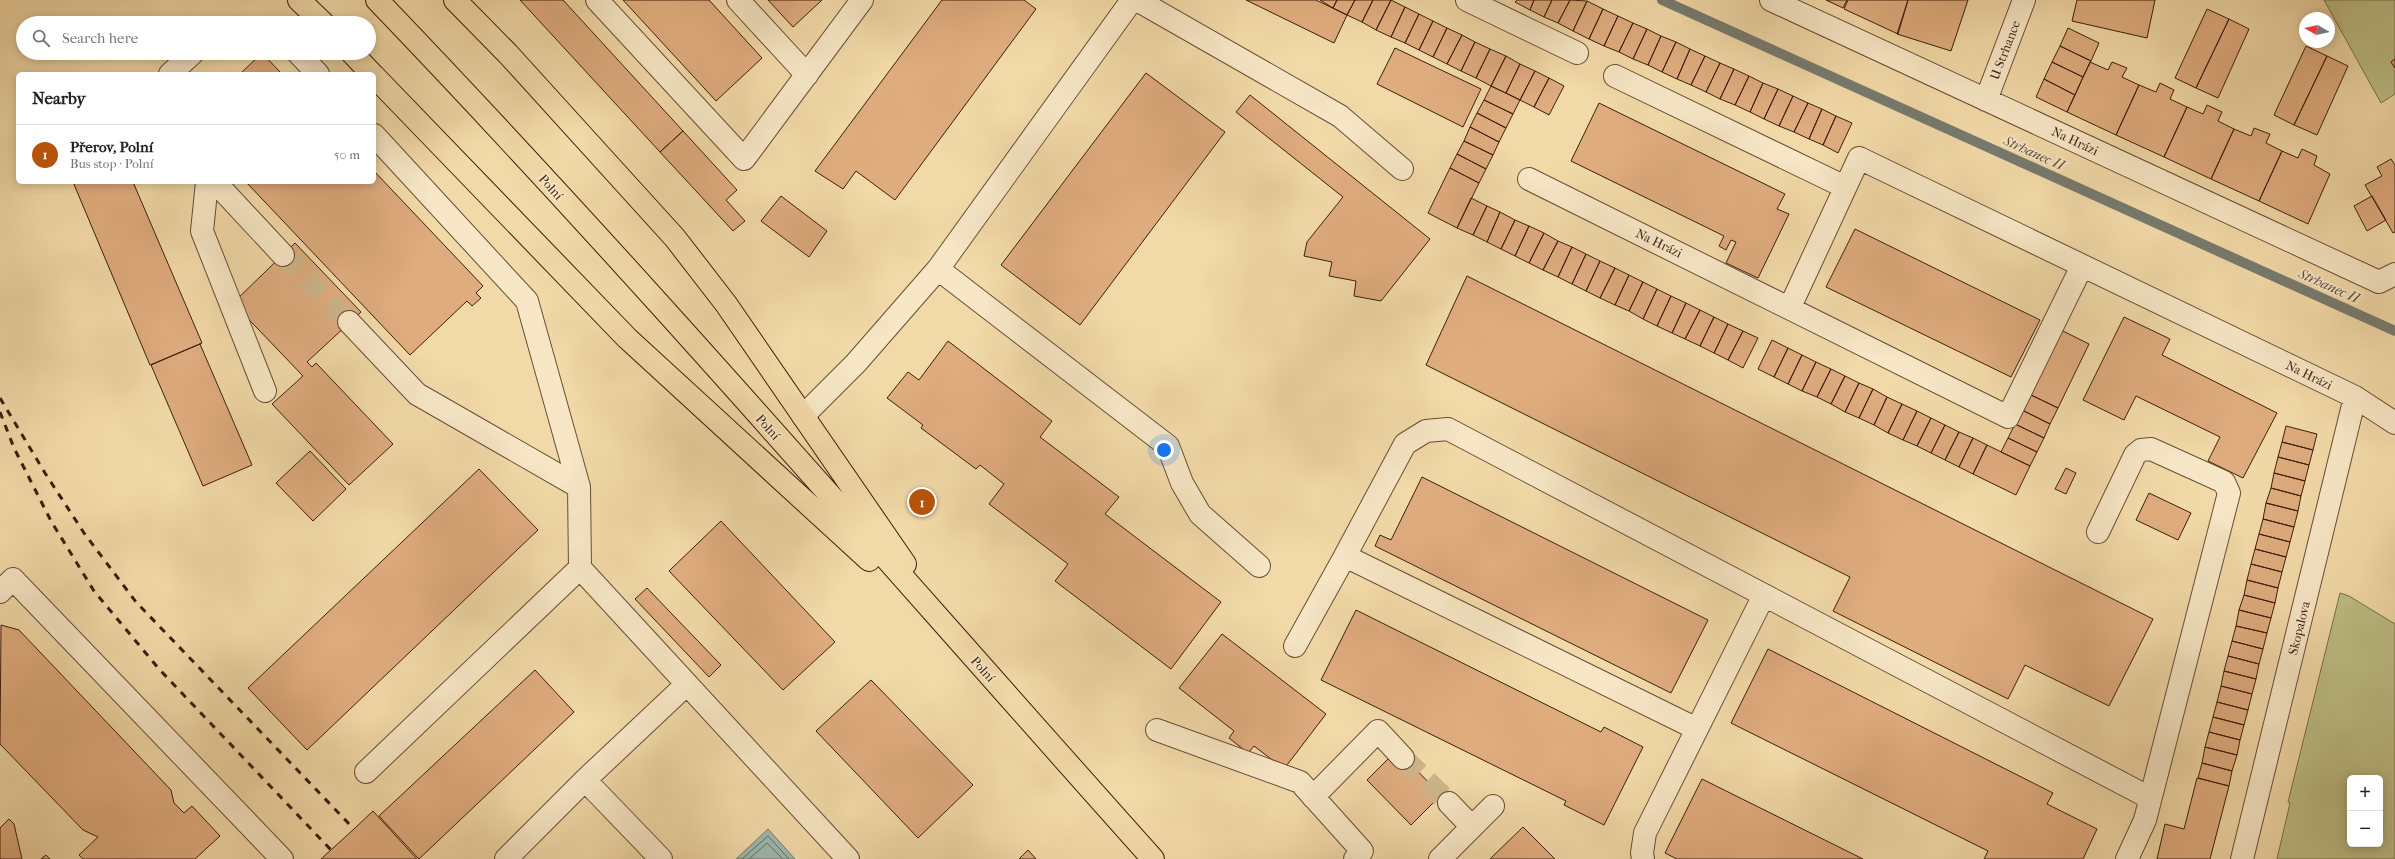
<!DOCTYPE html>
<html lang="en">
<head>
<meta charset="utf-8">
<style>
	:root { --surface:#fff; --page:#f6f6f6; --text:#202124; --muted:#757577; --line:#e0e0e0; --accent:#b45309 }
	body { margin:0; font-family:"IM FELL French Canon",serif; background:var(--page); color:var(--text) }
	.controls { position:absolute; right:12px; bottom:12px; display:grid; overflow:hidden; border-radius:6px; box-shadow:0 2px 10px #0003 }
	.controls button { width:36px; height:36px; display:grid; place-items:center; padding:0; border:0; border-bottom:1px solid var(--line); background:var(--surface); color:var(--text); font:20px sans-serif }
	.compass { position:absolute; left:2299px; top:12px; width:36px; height:36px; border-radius:50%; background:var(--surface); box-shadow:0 2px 10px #0003; rotate:279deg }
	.you { position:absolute; left:1164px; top:450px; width:14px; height:14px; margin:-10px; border:3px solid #fff; border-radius:50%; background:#1a73e8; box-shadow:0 0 0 6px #1a73e833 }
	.badge { display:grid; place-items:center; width:26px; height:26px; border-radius:50%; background:var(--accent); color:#fff; font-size:13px; font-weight:700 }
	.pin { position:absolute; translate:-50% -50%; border:2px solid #fff; box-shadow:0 1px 4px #0006 }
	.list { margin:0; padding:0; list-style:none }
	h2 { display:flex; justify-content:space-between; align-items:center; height:52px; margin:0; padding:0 16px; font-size:17px }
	h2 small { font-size:13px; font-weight:400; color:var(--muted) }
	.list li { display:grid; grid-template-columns:26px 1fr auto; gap:12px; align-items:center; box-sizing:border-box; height:60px; padding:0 16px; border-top:1px solid var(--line) }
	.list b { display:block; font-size:15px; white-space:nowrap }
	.list p { margin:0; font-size:13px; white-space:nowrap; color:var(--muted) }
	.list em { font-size:13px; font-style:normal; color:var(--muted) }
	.icon { flex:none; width:22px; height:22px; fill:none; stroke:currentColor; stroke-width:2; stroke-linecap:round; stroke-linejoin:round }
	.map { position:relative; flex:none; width:2395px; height:859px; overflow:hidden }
	.search { position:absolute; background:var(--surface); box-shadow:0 2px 10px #0003; left:16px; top:16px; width:360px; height:44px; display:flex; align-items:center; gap:10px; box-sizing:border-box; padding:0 14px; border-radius:22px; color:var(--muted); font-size:15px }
	.panel { position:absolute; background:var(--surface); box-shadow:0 2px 10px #0003; left:16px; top:72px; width:360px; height:112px; border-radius:6px }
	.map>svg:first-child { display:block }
	.green { fill:#bdbe85; stroke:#7d6e4a; fill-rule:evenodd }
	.water { fill:#9db9b0; stroke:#777b70 }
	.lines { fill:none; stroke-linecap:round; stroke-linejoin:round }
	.shore { stroke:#6d6b60; stroke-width:1 }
	.stream { stroke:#777b70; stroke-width:10 }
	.building { fill:#dfac7e; stroke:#3d1d0f }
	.minor-tunnel { stroke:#ceb489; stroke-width:22; stroke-dasharray:22 11; stroke-linecap:butt }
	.minor-casing { stroke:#6a4c35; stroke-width:24 }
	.major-casing { stroke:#3d1d0f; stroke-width:24 }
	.minor { stroke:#f7e7c6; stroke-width:22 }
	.major { stroke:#f2daa8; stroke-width:22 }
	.rail { stroke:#3d1d0f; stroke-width:3; stroke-dasharray:7 7; stroke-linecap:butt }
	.labels { text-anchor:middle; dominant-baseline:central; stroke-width:3.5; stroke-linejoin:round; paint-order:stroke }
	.street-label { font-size:13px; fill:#3d1d0f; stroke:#f7e7c6 }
	.water-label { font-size:14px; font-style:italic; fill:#5a4c3f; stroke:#f7e7c6 }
</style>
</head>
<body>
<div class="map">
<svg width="2395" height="859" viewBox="0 0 2395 859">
	<rect width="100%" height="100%" fill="#f2daa8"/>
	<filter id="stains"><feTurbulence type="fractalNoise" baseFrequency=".005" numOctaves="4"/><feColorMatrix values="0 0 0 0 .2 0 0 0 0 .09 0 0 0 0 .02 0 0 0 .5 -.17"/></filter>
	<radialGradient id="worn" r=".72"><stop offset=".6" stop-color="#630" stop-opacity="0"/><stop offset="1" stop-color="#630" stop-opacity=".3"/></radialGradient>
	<path class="green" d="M2324 0H2395V59L2391 62 2395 68V94L2381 103Z
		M2340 593 2349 596 2395 624V859H2277L2290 803 2288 802ZM2350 778H2380V844H2350Z"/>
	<path class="water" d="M768 829 795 859H736Z"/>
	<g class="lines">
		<path class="shore" d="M742 859 768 836 789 859
			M749 859 767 843 783 859"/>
		<path class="stream" d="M1662 0 2395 331"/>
	</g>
	<path class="building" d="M520 0H563L683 131 660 152Z
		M623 0H709L762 58 716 101Z
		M768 0H822L793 27Z
		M942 0H1024L1036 9 895 200 856 171 843 189 815 171Z
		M1246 0H1316L1347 15 1334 43Z
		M1320 0H1337L1333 8Z
		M1337 0H1355L1347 15 1333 8Z
		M1355 0H1373L1362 22 1347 15Z
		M1373 0H1391L1376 30 1362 22Z
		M1391 0 1405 7 1391 37 1376 30Z
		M1517 0H1534L1530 10 1515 2Z
		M1534 0H1552L1544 17 1530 10Z
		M1552 0H1570L1558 23 1544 17Z
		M1570 0 1587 1 1573 31 1558 23Z
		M1826 0H1847L1843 8Z
		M1848 0H1908L1898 34 1844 9Z
		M1908 0H1968L1951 51 1897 34Z
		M2077 0H2155L2147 38 2072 21Z
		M1587 1 1603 9 1589 39 1573 31Z
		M1405 7 1419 14 1405 43 1391 37Z
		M1603 9 1618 16 1604 46 1589 39Z
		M2207 9 2229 19 2196 88 2175 78Z
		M1419 14 1433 21 1419 50 1405 43Z
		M1618 16 1633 23 1619 52 1604 46Z
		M2229 19 2249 29 2218 98 2196 88Z
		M1433 21 1447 28 1433 57 1419 50Z
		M1633 23 1647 29 1633 59 1619 52Z
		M1447 28 1462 35 1447 64 1433 57Z
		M2068 28 2099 43 2091 61 2060 46Z
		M1647 29 1661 36 1648 65 1633 59Z
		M1462 35 1475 42 1461 71 1447 64Z
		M1661 36 1676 42 1662 72 1648 65Z
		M1475 42 1490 49 1476 78 1461 71Z
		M1676 42 1690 49 1677 79 1662 72Z
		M2060 46 2091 61 2083 77 2052 62Z
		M2306 46 2327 56 2294 125 2274 115Z
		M1395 48 1481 89 1463 127 1377 84Z
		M1490 49 1506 56 1491 86 1476 78Z
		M1690 49 1705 56 1691 85 1677 79Z
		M262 53 282 74H240Z
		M1506 56 1520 64 1506 93 1491 86Z
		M1705 56 1720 63 1706 92 1691 85Z
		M2327 56 2348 66 2317 135 2294 125Z
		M2395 59V68L2391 62Z
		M2052 62 2083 77 2075 95 2044 79Z
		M2090 62 2108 70 2112 62 2127 68 2122 77 2139 85 2116 135 2067 112Z
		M1720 63 1734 69 1720 99 1706 92Z
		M1520 64 1535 71 1520 100 1506 93Z
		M1734 69 1749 76 1735 105 1720 99Z
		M1535 71 1549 78 1534 107 1520 100Z
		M1146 73 1225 132 1080 325 1001 265Z
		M1749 76 1763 83 1750 112 1735 105Z
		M1549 78 1564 86 1549 115 1534 107Z
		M2044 79 2075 95 2067 112 2036 97Z
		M1763 83 1778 89 1764 119 1750 112Z
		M2160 83 2174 90 2170 99 2187 107 2164 157 2116 135 2139 85 2156 92Z
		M1491 86 1520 100 1513 114 1484 100Z
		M1778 89 1793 96 1779 126 1764 119Z
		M1250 95 1430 239 1381 301 1354 296 1356 281 1329 276 1332 262 1304 256 1307 242 1343 197 1236 112Z
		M1793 96 1808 103 1794 132 1779 126Z
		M1484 100 1513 114 1506 128 1477 113Z
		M1599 103 1785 194 1777 209 1789 214 1758 278 1726 263 1736 242 1731 240 1726 250 1719 246 1724 236 1571 161Z
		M1808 103 1822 109 1809 139 1794 132Z
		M2207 105 2222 112 2218 121 2234 129 2211 179 2164 157 2187 107 2203 114Z
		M1822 109 1836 116 1823 145 1809 139Z
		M1477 113 1506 128 1499 142 1470 127Z
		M1836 116 1852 123 1838 153 1823 145Z
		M1470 127 1499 142 1493 155 1464 141Z
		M2254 128 2270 134 2266 143 2282 151 2259 201 2211 179 2234 129 2251 136Z
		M683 131 737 190 726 200 745 221 733 231 660 152Z
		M1464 141 1493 155 1486 169 1457 154Z
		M2302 149 2317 156 2314 165 2330 174 2308 224 2259 201 2282 151 2298 158Z
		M1457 154 1486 169 1479 183 1450 168Z
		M2391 159 2395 165V232L2393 233 2365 185 2382 176 2377 167Z
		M1450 168 1479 183 1457 228 1428 213Z
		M374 171 483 286 476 293 481 298 472 306 467 301 410 355 246 182H374Z
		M73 182H133L202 343 150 365Z
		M781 196 827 231 809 257 761 221Z
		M2372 196 2386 220 2367 231 2354 206Z
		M1471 198 1487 206 1473 235 1457 228Z
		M1487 206 1500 212 1487 242 1473 235Z
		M1500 212 1515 220 1501 249 1487 242Z
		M1515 220 1529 226 1515 256 1501 249Z
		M1529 226 1544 233 1529 263 1515 256Z
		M1855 229 2040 320 2011 377 1826 287Z
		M1544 233 1558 241 1543 270 1529 263Z
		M1558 241 1572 247 1558 277 1543 270Z
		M295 243 361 312 307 362 312 367 316 363 393 444 349 485 272 404 303 376 233 303Z
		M1572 247 1586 254 1572 284 1558 277Z
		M1586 254 1600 261 1586 291 1572 284Z
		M1600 261 1615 268 1600 298 1586 291Z
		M1615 268 1629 275 1615 305 1600 298Z
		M1629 275 1643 282 1629 311 1615 305Z
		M1467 276 2153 619 2109 706 2025 665 2008 699 1833 611 1850 577 1426 365Z
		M1643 282 1657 289 1643 319 1629 311Z
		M1657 289 1671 296 1657 326 1643 319Z
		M1671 296 1686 303 1672 333 1657 326Z
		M1686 303 1700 310 1685 339 1672 333Z
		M1700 310 1714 317 1700 346 1685 339Z
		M1714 317 1728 324 1714 353 1700 346Z
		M2124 317 2170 339 2162 355 2277 413 2243 478 2208 461 2220 437 2136 396 2124 420 2083 400Z
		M1728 324 1743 331 1728 360 1714 353Z
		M2061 330 2089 344 2058 408 2029 394Z
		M1743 331 1758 338 1743 368 1728 360Z
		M1772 340 1788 348 1774 377 1758 369Z
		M948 341 1052 421 1040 437 1119 497 1105 514 1221 602 1171 669 1055 581 1068 564 989 504 1004 484 980 465 976 469 921 428 923 425 887 398 908 372 919 380Z
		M200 344 252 465 203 486 151 365Z
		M1788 348 1802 355 1788 384 1774 377Z
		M1802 355 1816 362 1802 391 1788 384Z
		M1816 362 1831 369 1817 397 1802 391Z
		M1831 369 1845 376 1831 404 1817 397Z
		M1845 376 1859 383 1845 412 1831 404Z
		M1859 383 1873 389 1859 418 1845 412Z
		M1873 389 1887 397 1874 425 1859 418Z
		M2029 394 2058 408 2050 424 2022 410Z
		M1887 397 1902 404 1888 433 1874 425Z
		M1902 404 1917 411 1903 440 1888 433Z
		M2022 410 2050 424 2044 438 2015 424Z
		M1917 411 1931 418 1917 446 1903 440Z
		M1931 418 1945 425 1931 453 1917 446Z
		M2015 424 2044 438 2037 452 2008 438Z
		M1945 425 1959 432 1945 460 1931 453Z
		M2286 426 2317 434 2313 450 2282 442Z
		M1959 432 1973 438 1959 467 1945 460Z
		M1973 438 1987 445 1973 474 1959 467Z
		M2008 438 2037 452 2030 466 2001 452Z
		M2282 442 2313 450 2309 465 2278 457Z
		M1987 445 2030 466 2016 495 1973 474Z
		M310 451 346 489 313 521 276 483Z
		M2278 457 2309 465 2305 481 2274 473Z
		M2066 468 2076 473 2066 494 2055 489Z
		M479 469 538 530 307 750 248 688Z
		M2274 473 2305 481 2301 496 2271 488Z
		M1422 477 1708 620 1671 693 1375 546 1380 535 1391 540Z
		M2271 488 2301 496 2298 511 2266 503Z
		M2149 493 2191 513 2178 540 2136 520Z
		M2266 503 2298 511 2294 527 2263 519Z
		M2263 519 2294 527 2290 542 2259 534Z
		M721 521 835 642 783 690 669 571Z
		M2259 534 2290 542 2286 557 2255 549Z
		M2255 549 2286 557 2282 572 2251 564Z
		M2251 564 2282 572 2278 588 2247 580Z
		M2247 580 2278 588 2275 603 2244 595Z
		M647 588 721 665 709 677 635 599Z
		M2244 595 2275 603 2271 618 2239 610Z
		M1356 610 1601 732 1604 727 1643 747 1604 825 1564 805 1566 801 1321 680Z
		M2239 610 2271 618 2267 633 2236 626Z
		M1 625 19 630 171 790 174 803 184 813 192 806 220 836 195 859H83L79 855 98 837 83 830 0 744Z
		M2236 626 2267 633 2263 649 2232 641Z
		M1222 634 1326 714 1284 769 1254 746 1248 753 1229 738 1234 731 1179 688Z
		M2232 641 2263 649 2259 664 2228 656Z
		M1768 649 2053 793 2047 804 2097 829 2083 859H1984L1988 851 1731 723Z
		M2228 656 2259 664 2256 679 2224 671Z
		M535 670 574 712 419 859 379 816Z
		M2224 671 2256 679 2252 694 2221 686Z
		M871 680 973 785 918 838 816 731Z
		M2221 686 2252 694 2248 710 2217 702Z
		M2217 702 2248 710 2244 725 2213 717Z
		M2213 717 2244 725 2240 740 2209 732Z
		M2209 732 2240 740 2237 755 2205 747Z
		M2205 747 2237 755 2232 771 2202 763Z
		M1397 750 1441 795 1411 825 1367 780Z
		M2202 763 2232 771 2229 786 2198 778Z
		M2197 778 2229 786 2210 859H2157L2165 824 2184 829Z
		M1702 779 1863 859H1677L1665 853Z
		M373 811 417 859H321L354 829Z
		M9 819 14 824 22 859H0V828Z
		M1523 827 1555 859H1490Z
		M1028 850 1036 859H1019Z
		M46 855 50 859H41Z"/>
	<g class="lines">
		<path class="minor-tunnel" d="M283 255 349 322
			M1403 758 1449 803"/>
		<g class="minor-casing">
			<path id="minor" d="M597 0 744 159 862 0
				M738 0 807 75
				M1132 0 938 269 1168 446 1182 483 1200 514 1259 566
				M1137 0 1340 116 1402 169
				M1467 0 1577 53
				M1771 0 2379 282 2395 274
				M298 53 318 74
				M170 74 193 53
				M1615 76 1845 187
				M1986 100 2024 0
				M374 135 527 301 579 487
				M1529 179 2008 417 2082 266
				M207 182 202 231 265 391
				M215 182 283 255
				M1790 307 1859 158 2355 397 2395 423
				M349 322 417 394 579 487 580 568 848 859
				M803 416 856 363 938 269
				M2098 532 2135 455 2141 450 2151 449 2224 482 2229 493 2145 820 2127 859
				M0 592 13 579 282 859
				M1295 646 1345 556
				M1697 729 1345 556 1405 444 1426 431 1448 429 2150 798
				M1157 730 1300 782 1362 851 1355 859
				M366 772 580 568
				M1313 797 1378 731 1403 758
				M1449 803 1471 826
				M506 859 585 780
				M661 859 585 780 687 684
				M1440 859 1493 806
				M1643 859 1642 853 1645 833 1764 595
				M2242 859 2355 397"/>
		</g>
		<g class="major-casing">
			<path id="major" d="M299 0 323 23
				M377 0C644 278 896 572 1153 859
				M455 0 508 54 675 238 726 304 905 564
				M352 53 372 74
				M374 76 627 338 869 560"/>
		</g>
		<use href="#minor" class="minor"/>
		<use href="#major" class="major"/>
		<path class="rail" d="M0 398 45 473 84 533 136 602 354 829
			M0 412 14 448 51 521 94 591 159 669 331 850"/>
	</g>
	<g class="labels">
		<g class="street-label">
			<text transform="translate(2005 50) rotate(-69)">U Strhance</text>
			<text transform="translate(2075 141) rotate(25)">Na Hrázi</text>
			<text transform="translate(551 187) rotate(48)">Polní</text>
			<text transform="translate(1659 243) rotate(26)">Na Hrázi</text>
			<text transform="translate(2309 375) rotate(26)">Na Hrázi</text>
			<text transform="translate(768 427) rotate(48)">Polní</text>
			<text transform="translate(2299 628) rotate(-76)">Skopalova</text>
			<text transform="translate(983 669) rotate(48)">Polní</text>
		</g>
		<g class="water-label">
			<text transform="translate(2034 153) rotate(24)">Strhanec II</text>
			<text transform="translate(2329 286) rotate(24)">Strhanec II</text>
		</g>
	</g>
	<rect width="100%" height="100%" filter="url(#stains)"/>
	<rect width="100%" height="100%" fill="url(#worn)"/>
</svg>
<div class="controls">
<button>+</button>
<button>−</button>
</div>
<svg class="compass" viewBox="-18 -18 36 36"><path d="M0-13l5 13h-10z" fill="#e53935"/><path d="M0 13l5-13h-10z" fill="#757577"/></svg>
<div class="you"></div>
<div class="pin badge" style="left:922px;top:502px">1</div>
<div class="search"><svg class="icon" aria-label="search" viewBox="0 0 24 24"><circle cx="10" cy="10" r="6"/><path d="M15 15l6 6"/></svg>Search here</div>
<section class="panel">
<h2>Nearby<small></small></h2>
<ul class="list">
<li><span class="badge">1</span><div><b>Přerov, Polní</b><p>Bus stop · Polní</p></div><em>50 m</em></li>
</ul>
</section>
</div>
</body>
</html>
